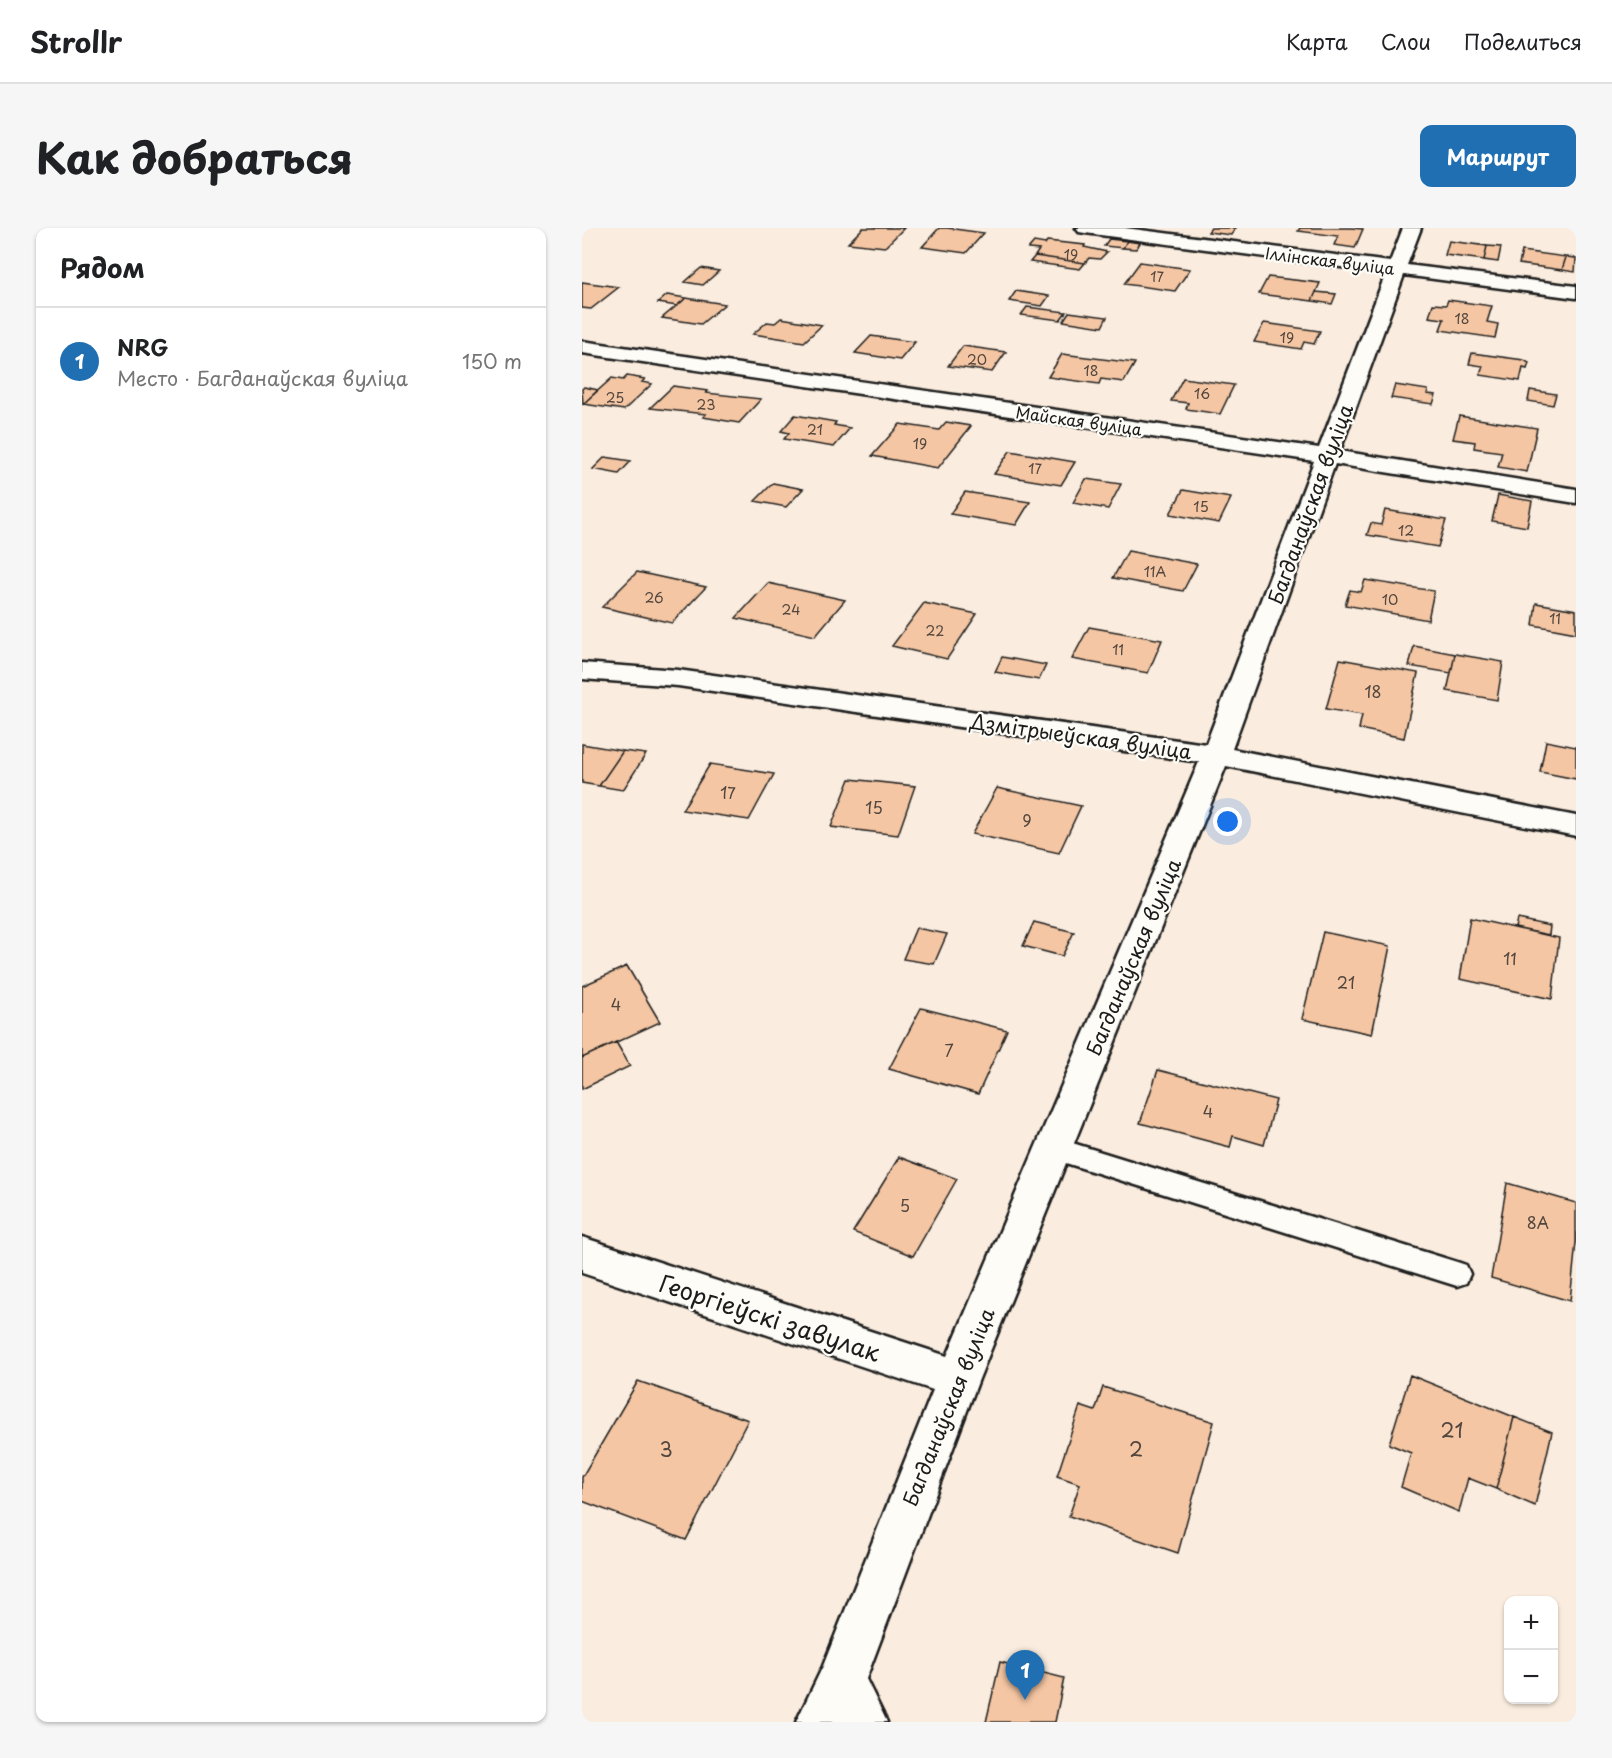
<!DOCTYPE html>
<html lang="ru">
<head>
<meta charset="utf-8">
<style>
	:root { --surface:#fff; --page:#f6f6f6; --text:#202124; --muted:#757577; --line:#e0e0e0; --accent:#1f6fb2 }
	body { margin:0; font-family:"Playpen Sans",sans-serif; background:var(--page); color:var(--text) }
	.controls { position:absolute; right:18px; bottom:18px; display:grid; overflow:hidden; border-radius:12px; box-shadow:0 2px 4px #0004 }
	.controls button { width:54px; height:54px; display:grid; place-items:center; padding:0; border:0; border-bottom:2px solid var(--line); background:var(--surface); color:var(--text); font:30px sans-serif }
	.you { position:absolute; left:646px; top:594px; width:21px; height:21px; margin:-15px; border:4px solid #fff; border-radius:50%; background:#1a73e8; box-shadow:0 0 0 9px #1a73e833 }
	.badge { display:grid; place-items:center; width:39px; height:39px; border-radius:50%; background:var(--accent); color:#fff; font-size:20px; font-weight:700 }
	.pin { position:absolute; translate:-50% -50px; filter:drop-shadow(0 2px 3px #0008) }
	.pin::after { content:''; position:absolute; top:32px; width:21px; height:18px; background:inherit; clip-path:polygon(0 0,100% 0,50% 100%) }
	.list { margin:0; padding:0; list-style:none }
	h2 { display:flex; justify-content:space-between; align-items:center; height:78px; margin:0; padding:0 24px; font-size:26px }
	h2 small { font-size:20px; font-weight:400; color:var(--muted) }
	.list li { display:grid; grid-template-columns:39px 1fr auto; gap:18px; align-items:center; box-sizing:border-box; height:108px; padding:0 24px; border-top:2px solid var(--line) }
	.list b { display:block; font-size:22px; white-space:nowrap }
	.list p { margin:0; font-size:20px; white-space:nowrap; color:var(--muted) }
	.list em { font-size:20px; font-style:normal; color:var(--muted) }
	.map { position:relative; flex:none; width:994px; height:1494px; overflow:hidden; border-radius:12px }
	header { display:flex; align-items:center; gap:36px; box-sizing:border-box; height:84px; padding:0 30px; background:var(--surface); border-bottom:2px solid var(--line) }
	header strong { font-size:28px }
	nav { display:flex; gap:33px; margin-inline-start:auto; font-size:21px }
	.intro { display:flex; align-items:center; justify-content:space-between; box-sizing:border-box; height:144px; padding:0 36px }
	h1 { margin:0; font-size:42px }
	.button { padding:15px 27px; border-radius:12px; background:var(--accent); color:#fff; font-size:21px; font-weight:700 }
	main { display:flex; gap:36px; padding:0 36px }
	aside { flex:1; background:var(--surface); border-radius:12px; box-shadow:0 2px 4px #0004 }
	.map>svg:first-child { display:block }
	.building { fill:#f4c6a3; stroke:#1c1c1c; stroke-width:1.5 }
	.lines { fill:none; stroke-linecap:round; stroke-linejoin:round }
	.lane-casing { stroke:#1c1c1c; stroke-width:5 }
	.street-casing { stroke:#1c1c1c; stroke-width:5 }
	.lane { fill:#fdfcf7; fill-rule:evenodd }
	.street { fill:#fdfcf7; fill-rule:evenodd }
	.labels { text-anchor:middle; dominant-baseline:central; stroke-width:4.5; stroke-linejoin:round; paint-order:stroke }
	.far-number-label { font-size:14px; fill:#52463e }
	.far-street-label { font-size:16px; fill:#1c1c1c; stroke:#fdfcf7 }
	.number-label { font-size:16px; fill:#52463e }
	.street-label { font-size:20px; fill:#1c1c1c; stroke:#fdfcf7 }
	.near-number-label { font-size:20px; fill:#52463e }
	.near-street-label { font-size:24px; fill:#1c1c1c; stroke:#fdfcf7 }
</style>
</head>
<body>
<header>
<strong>Strollr</strong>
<nav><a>Карта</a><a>Слои</a><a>Поделиться</a></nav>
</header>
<div class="intro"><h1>Как добраться</h1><a class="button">Маршрут</a></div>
<main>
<aside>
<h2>Рядом<small></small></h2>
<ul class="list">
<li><span class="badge">1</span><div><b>NRG</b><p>Место · Багданаўская вуліца</p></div><em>150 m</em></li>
</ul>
</aside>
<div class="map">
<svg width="994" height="1494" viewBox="0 0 994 1494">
	<rect width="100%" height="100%" fill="#faecde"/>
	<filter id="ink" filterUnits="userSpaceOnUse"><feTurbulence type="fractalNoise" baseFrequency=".0167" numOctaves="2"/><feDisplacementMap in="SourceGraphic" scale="12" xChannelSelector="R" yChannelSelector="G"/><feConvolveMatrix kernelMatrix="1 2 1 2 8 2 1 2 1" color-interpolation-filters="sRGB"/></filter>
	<g filter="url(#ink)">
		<path class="building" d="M281 0H322L303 19 266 15Z
			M357 0H365L402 5 384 25 340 19Z
			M629 0H654L649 7 626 4Z
			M718 0H769L781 1 773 20 752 17 756 8 716 3Z
			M527 11 545 13 541 20 522 18Z
			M465 13 503 17 502 19 525 24 518 31 507 30 503 35 453 28 457 22 446 21 452 14 463 16Z
			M545 13 558 15 554 21 541 20Z
			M867 13 905 18 902 32 863 27Z
			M905 18 919 19 916 34 902 32Z
			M940 23 984 29 980 42 937 36Z
			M453 28 503 35 498 41 448 34Z
			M984 29 994 30 993 44 980 42Z
			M558 34 608 41 593 63 542 56Z
			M119 40 137 43 121 57 103 54Z
			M686 49 738 55 730 73 677 66Z
			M0 54 37 59 9 81 0 80Z
			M434 63 467 68 460 78 427 73Z
			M734 64 754 66 750 76 730 73Z
			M85 67 104 70 95 78 76 75Z
			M104 70 143 76 119 96 80 90Z
			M866 72 910 78 905 94 916 96 913 110 858 102 862 91 847 89 851 76 864 77Z
			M445 79 484 84 478 92 439 87Z
			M487 84 525 89 520 99 481 93Z
			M199 90 240 97 222 114 171 106 185 94 193 95Z
			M682 95 738 103 732 116 722 114 719 121 672 114Z
			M289 108 333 114 318 132 273 125Z
			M381 118 424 124 410 144 366 138Z
			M890 125 942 132 947 135 945 141 941 140 938 153 898 147 901 138 887 136Z
			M480 126 553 135 542 154 519 151 517 156 466 149Z
			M45 148 63 151 60 154 70 156 42 182 1 176 30 150 41 152Z
			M601 150 652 157 638 186 604 181 606 175 589 173Z
			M813 157 846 162 845 166 854 167 851 176 809 170Z
			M91 158 126 163 124 165 179 171 157 195 121 189 124 186 68 180Z
			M2 159 16 162 1 176 0 161Z
			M948 162 974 166 971 177 946 173Z
			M213 187 254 194 252 197 268 200 252 219 202 211 207 205 199 203Z
			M877 188 955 200 945 244 916 239 920 224 892 220 893 214 871 211Z
			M364 194 389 198 356 240 290 228 318 196 357 202Z
			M428 223 493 234 479 257 412 246Z
			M23 229 49 233 37 246 11 241Z
			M504 251 539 256 526 281 491 275Z
			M191 255 221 261 204 279 173 273Z
			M601 262 649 270 637 295 588 286Z
			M383 264 448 274 434 297 368 286Z
			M916 267 950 273 945 299 910 293Z
			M803 282 864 292 856 319 785 307 789 295 799 297Z
			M546 323 615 336 601 363 531 350Z
			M55 344 124 359 90 395 20 379Z
			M783 352 852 363 846 392 763 377 768 362 779 364Z
			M186 355 263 372 233 408 154 390Z
			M342 375 395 386 365 431 310 418Z
			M954 375 994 382V405L951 397Z
			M507 399 580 412 566 445 490 431Z
			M832 418 873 426 869 445 827 438Z
			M873 426 921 434 915 472 865 463Z
			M420 429 464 437 457 452 413 444Z
			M758 431 836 445 822 510 777 501 780 487 744 481Z
			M964 513 994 519V551L958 544Z
			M0 516 41 523 17 558 0 555Z
			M41 523 64 526 41 562 17 558Z
			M128 536 192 546 167 592 100 582Z
			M268 551 333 558 316 607 249 599Z
			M415 560 499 578 477 625 390 606Z
			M888 690 977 710 970 771 878 751Z
			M935 691 968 698 967 707 933 700Z
			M452 694 492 704 480 728 441 718Z
			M334 700 365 706 352 736 321 731Z
			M741 704 808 718 790 806 720 791Z
			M45 738 78 794 0 830V758Z
			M339 780 425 802 396 866 307 841Z
			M34 814 48 838 0 861V830Z
			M576 842 694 872 682 917 651 908 648 919 558 895Z
			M317 929 375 951 331 1028 271 1004Z
			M925 955 994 975V1014L988 1073 909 1050Z
			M828 1147 932 1189 914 1261 886 1250 877 1284 819 1259 829 1225 807 1216Z
			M56 1153 166 1192 104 1312 0 1273V1249Z
			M521 1159 632 1194 596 1325 487 1288 498 1256 475 1248 498 1178 513 1183Z
			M932 1189 970 1204 953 1278 914 1261Z
			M418 1434 482 1450 473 1494H404Z"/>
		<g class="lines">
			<g class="lane-casing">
				<path id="lane" d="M471 909 875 1034 884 1037 888 1046 884 1055 875 1058 471 931 462 928 459 920 462 912Z"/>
			</g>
			<g class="street-casing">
				<path id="street" d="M494 0H543L808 34 821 0H839L825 37 994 58V70L822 47 758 223 994 261V275L753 236 650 521 994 588V608L644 538 397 1151 284 1451 305 1494H214L241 1438 351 1162 0 1045V1009L365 1128 617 534 96 458 0 451V435L96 442 624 516 732 233 0 125V113L737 220 804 45 503 5 497 4Z"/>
			</g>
			<use href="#lane" class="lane"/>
			<use href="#street" class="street"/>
		</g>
	</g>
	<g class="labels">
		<g class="far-number-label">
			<text x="489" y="26">19</text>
			<text x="575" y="48">17</text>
			<text x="880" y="90">18</text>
			<text x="705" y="109">19</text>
			<text x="395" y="131">20</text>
			<text x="509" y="142">18</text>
			<text x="620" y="165">16</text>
			<text x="33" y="169">25</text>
			<text x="124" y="176">23</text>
			<text x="233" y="201">21</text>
			<text x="338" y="215">19</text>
			<text x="453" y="240">17</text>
			<text x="619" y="278">15</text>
			<text x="824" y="302">12</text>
			<text x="573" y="343">11А</text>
			<text x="72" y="369">26</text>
			<text x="808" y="371">10</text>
			<text x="209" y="381">24</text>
			<text x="973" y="390">11</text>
			<text x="353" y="402">22</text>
			<text x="536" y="421">11</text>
		</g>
		<g class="far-street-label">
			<text transform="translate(748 32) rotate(7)">Іллінская вуліца</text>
			<text transform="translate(497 192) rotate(8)">Майская вуліца</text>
		</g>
		<g class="number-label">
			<text x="791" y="463">18</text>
			<text x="146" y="564">17</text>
			<text x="292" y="579">15</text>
			<text x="445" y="592">9</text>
			<text x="928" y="730">11</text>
			<text x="764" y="754">21</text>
			<text x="34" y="776">4</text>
			<text x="367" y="822">7</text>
			<text x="626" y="883">4</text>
			<text x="323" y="977">5</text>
			<text x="956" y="994">8А</text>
		</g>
		<g class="street-label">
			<text transform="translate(728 276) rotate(-70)">Багданаўская вуліца</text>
			<text transform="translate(499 508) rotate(8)">Дзмітрыеўская вуліца</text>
			<text transform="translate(551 729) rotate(-67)">Багданаўская вуліца</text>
			<text transform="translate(366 1179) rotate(-68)">Багданаўская вуліца</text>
		</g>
		<g class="near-number-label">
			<text x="870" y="1202">21</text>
			<text x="84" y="1221">3</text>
			<text x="554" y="1221">2</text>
		</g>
		<g class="near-street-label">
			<text transform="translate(188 1089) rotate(18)">Георгіеўскі завулак</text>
		</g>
	</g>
</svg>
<div class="controls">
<button>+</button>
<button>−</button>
</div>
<div class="you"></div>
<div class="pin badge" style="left:443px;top:1472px">1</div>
</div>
</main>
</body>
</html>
